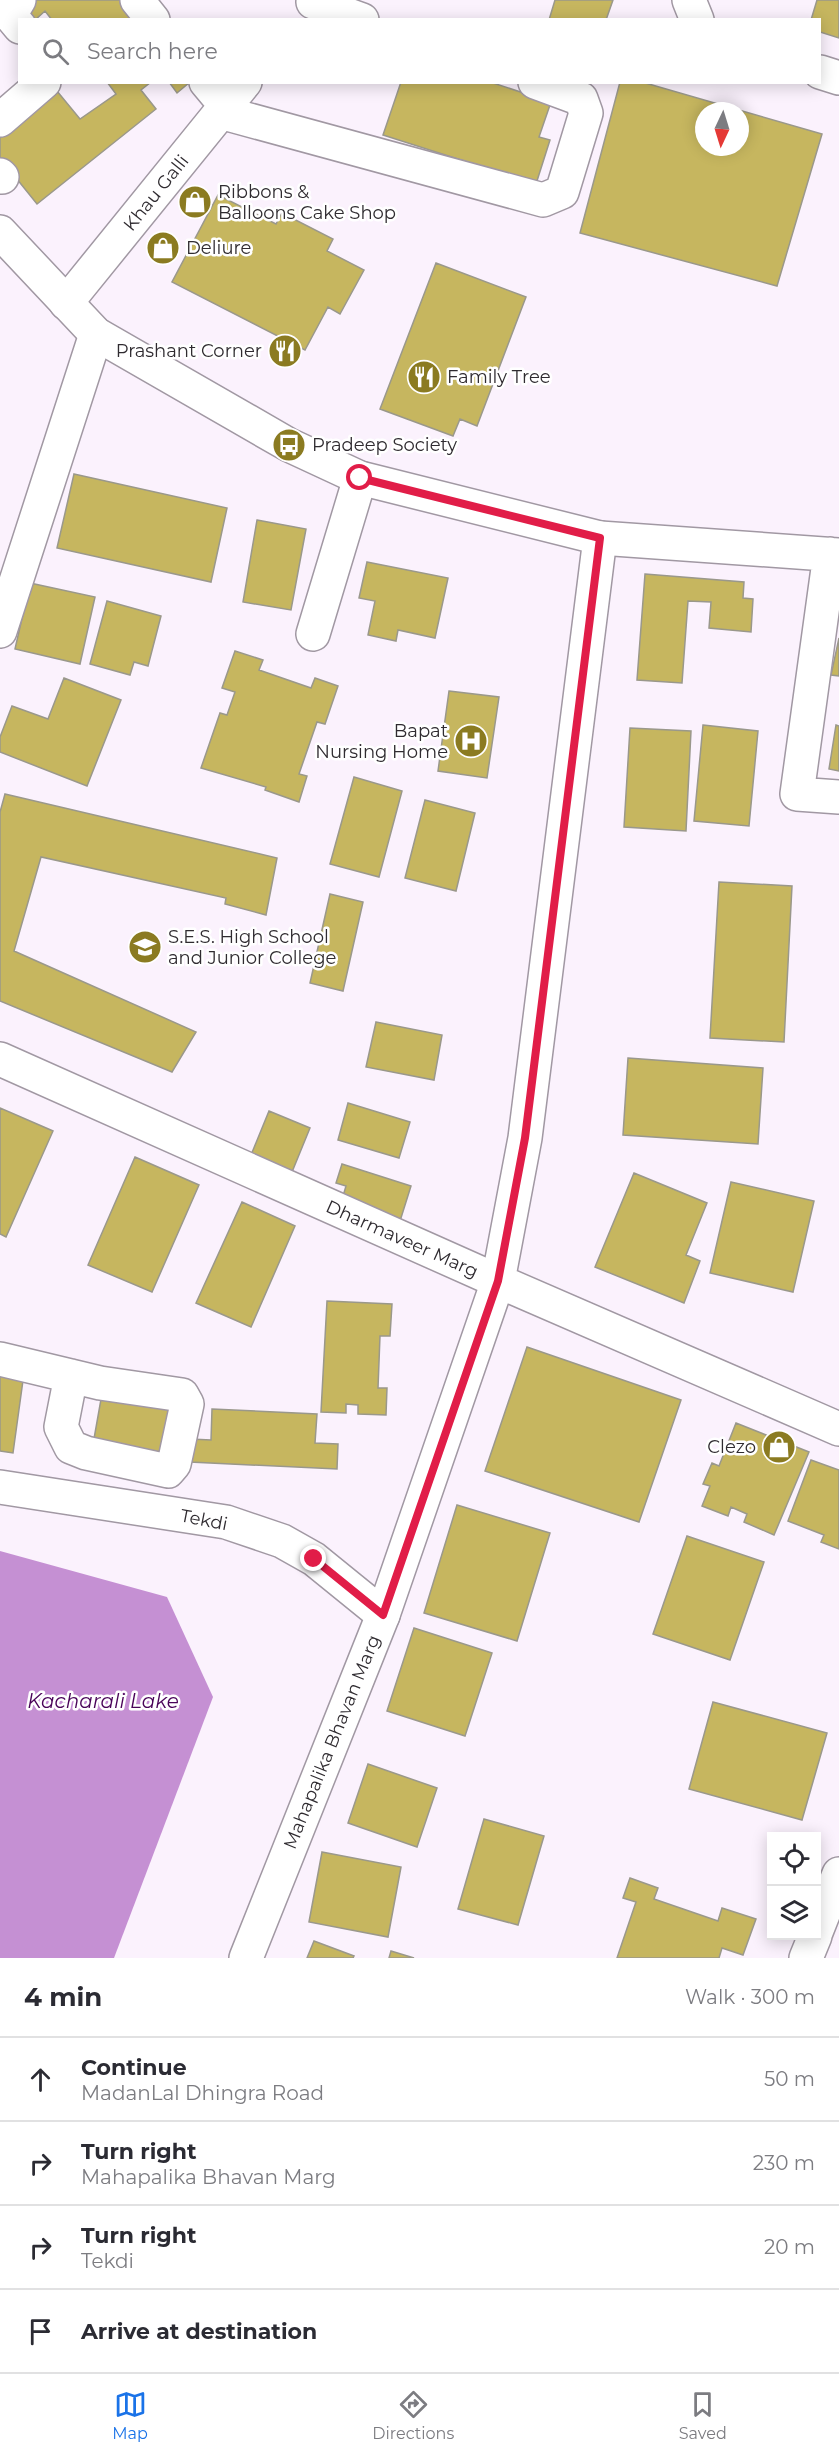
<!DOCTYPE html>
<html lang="en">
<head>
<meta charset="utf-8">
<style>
	:root { --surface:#fff; --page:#f7f7f7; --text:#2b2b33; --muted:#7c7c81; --line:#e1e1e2; --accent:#1a73e8 }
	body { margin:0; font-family:Montserrat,sans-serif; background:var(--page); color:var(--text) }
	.controls { position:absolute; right:18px; bottom:18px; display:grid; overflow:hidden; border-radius:0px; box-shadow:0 3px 15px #0003 }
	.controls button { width:54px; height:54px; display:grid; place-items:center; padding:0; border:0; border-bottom:2px solid var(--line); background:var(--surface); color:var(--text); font:30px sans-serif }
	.compass { position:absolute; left:695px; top:102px; width:54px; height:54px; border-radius:50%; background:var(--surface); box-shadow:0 3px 15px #0003; rotate:184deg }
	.stop { position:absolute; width:18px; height:18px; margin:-14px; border:4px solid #e11d48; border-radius:50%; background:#fff }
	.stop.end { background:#e11d48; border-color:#fff; box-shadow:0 2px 6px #0008 }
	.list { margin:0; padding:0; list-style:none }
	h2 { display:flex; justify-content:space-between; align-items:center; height:78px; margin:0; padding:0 24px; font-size:26px }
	h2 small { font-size:20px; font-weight:400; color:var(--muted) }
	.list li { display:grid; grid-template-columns:39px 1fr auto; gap:18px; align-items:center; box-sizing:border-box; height:84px; padding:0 24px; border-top:2px solid var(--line) }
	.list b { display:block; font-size:22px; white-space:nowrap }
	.list p { margin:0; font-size:20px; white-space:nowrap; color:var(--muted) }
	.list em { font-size:20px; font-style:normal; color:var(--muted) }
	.icon { flex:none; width:33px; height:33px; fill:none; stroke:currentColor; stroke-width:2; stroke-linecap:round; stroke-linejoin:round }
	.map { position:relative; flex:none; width:839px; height:1958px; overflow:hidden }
	.search { position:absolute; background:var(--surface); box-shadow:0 3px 15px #0003; left:18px; right:18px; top:18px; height:66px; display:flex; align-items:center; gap:15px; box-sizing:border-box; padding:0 21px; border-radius:0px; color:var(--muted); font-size:22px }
	.sheet { height:414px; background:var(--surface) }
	nav { display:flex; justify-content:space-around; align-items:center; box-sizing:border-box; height:84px; border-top:2px solid var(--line); background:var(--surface); font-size:16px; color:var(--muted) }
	nav a { display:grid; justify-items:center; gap:3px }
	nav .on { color:var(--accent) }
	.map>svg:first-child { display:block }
	.water { fill:#c590d3 }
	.building { fill:#c6b65f; stroke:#9a988b; stroke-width:1.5; fill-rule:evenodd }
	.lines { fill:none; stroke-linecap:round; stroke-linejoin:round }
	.street-casing { stroke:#a198a3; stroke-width:36 }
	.secondary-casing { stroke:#a198a3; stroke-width:36 }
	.street { stroke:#fff; stroke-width:33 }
	.secondary { stroke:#fff; stroke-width:33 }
	.route { stroke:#e11d48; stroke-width:8 }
	.labels { text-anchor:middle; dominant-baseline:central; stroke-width:5; stroke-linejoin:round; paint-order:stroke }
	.poi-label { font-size:18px; fill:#2f2b30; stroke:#fff; text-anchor:start }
	.street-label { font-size:18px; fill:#2f2b30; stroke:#fff }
	.water-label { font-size:20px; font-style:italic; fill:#490358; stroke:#fff }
</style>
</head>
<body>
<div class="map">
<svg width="839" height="1958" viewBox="0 0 839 1958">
	<rect width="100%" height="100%" fill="#fbf2fd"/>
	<path class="water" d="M0 1551 167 1597 213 1697 114 1958H0Z"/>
	<path class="building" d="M29 0H123L140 20H52L45 11 35 20H25Z
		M555 0H613L606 20H549Z
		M817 0H839V38L820 32V20H811Z
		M107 82H151L141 90 156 109 37 204 0 158V137L57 91 80 119 116 94Z
		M169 82H190L177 93Z
		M401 82H490L551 102 539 137 550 140 536 184 383 135Z
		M620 82H642L822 134 777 286 580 233ZM704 111H740V147H704Z
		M218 195 276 224 282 213 333 239 327 251 364 270 340 314 328 307 305 350 172 282Z
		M436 263 526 297 477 426 460 419 453 436 380 409Z
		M74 474 227 508 211 582 57 548Z
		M257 520 306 529 291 610 243 602Z
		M367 562 448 578 435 638 398 630 396 641 368 635 375 601 359 598Z
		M645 574 744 582 743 598 753 599 751 632 709 628 711 602 688 601 682 683 637 680Z
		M30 583 95 597 80 664 15 649Z
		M107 601 161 616 148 666 134 662 130 675 90 664Z
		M839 638V676L831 675Z
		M235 651 263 660 259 670 311 688 315 678 338 686 325 724 317 722 299 774 307 776 299 802 265 790 266 787 201 768 220 713 227 715 235 692 222 688Z
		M64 678 121 700 87 786 0 752V737L12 706 48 719Z
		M449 691 499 697 487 778 438 771Z
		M703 725 758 731 749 826 694 821Z
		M836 725 839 726V771L829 769Z
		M630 728 691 731 686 831 624 827Z
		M354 777 402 791 379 877 330 864Z
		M5 794 277 858 266 915 225 904 226 898 41 857 14 951 196 1032 172 1072 0 1001V812Z
		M425 800 475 813 456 891 405 878Z
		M719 882 792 886 784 1042 710 1038Z
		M330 894 363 902 343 991 310 983Z
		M376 1022 442 1035 434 1080 366 1067Z
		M628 1058 763 1068 758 1144 623 1135Z
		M348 1103 410 1122 399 1158 338 1140Z
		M0 1108 53 1131 6 1237 0 1234Z
		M269 1111 310 1128 292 1172 251 1155Z
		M135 1157 199 1185 152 1292 88 1265Z
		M342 1164 411 1186 400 1221 341 1203 346 1186 336 1183Z
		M634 1173 707 1203 686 1255 700 1261 684 1303 595 1267Z
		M731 1182 814 1201 793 1292 710 1273Z
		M242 1202 295 1226 251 1327 196 1303Z
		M327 1301 392 1304 390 1336H380L378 1388H387L386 1415 358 1414V1405L346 1404V1413L321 1412Z
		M527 1347 681 1400 639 1522 485 1471Z
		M0 1368 24 1373 13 1453 0 1451Z
		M103 1388 179 1403 167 1464 92 1450Z
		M212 1409 317 1414 315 1443 338 1444 337 1469 190 1462 191 1439 211 1440Z
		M736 1423 809 1452 774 1535 744 1522 747 1514 731 1507 728 1516 702 1506 710 1486 703 1484 712 1463 719 1466Z
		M811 1460 839 1470V1549L821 1542 824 1535 788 1521Z
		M457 1505 550 1533 517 1641 424 1613Z
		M687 1536 764 1562 730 1660 653 1634Z
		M414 1628 492 1653 465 1736 387 1711Z
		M713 1702 827 1733 802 1820 689 1789Z
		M368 1764 437 1788 417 1847 348 1823Z
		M484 1819 544 1836 518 1925 458 1909Z
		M322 1852 401 1867 388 1937 309 1922Z
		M630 1878 658 1888 654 1899 718 1921 722 1908 756 1919 743 1955 722 1948 719 1958H617L636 1902 623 1898Z
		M314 1941 354 1956 353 1958H307Z
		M391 1951 414 1958H389Z"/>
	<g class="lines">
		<g class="street-casing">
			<path id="street" d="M19 0 10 15 20 27
				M137 0 153 20
				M689 0 697 20
				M313 2 362 20
				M820 72 839 78
				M206 82 226 106
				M220 112 543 200 562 192 586 113 581 99 535 82
				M0 120 44 82
				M0 175 2 177
				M66 303 245 82
				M600 538 839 555
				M830 554 797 794 839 797
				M0 631 96 334
				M313 634 360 478
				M0 1059 498 1281
				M0 1359 100 1383 182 1395 187 1404 174 1464 168 1471 86 1453 71 1447 61 1427 71 1376
				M0 1487 226 1522 282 1541 314 1559 383 1615
				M816 1932 839 1874
				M806 1958 815 1936"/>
		</g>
		<g class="secondary-casing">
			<path id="secondary" d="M0 232 96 334 289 445 360 478 600 538 525 1138 498 1281 383 1615 246 1958
				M498 1281 839 1429"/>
		</g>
		<use href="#street" class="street"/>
		<use href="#secondary" class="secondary"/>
	</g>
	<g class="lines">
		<path class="route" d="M314 1559 383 1615 498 1281 525 1138 600 538 360 478"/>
	</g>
	<defs>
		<g id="shop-disc" transform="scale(1.725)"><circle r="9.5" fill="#8b7b21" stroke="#fff"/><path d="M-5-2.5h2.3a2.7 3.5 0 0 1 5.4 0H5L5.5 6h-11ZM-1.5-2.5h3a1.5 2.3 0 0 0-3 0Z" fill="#fff"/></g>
		<g id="restaurant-disc" transform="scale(1.725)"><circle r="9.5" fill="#8b7b21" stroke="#fff"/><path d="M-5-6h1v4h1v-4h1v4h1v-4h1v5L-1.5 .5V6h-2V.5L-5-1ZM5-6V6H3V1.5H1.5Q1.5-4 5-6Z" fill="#fff"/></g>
		<g id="bus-disc" transform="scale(1.725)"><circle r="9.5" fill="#8b7b21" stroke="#fff"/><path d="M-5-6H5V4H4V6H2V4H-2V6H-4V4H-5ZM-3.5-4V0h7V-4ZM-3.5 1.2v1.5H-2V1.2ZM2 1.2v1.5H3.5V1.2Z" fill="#fff"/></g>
		<g id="hospital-disc" transform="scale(1.725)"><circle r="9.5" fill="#8b7b21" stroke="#fff"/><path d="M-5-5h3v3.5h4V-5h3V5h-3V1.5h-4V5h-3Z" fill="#fff"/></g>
		<g id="school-disc" transform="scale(1.725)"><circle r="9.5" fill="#8b7b21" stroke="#fff"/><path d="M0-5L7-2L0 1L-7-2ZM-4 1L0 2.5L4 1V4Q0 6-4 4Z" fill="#fff"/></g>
	</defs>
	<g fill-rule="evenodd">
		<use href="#shop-disc" x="195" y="202"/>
		<use href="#shop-disc" x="163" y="248"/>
		<use href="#restaurant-disc" x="285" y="351"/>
		<use href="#restaurant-disc" x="424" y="377"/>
		<use href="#bus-disc" x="289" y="445"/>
		<use href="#hospital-disc" x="471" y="741"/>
		<use href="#school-disc" x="145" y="947"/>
		<use href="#shop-disc" x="779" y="1447"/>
	</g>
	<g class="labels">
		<g class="poi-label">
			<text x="218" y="192">Ribbons &amp;<tspan x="218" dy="21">Balloons Cake Shop</tspan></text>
			<text x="186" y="248">Deliure</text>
			<text x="262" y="351" text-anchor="end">Prashant Corner</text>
			<text x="447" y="377">Family Tree</text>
			<text x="312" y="445">Pradeep Society</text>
			<text x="448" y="731" text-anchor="end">Bapat<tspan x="448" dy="21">Nursing Home</tspan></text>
			<text x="168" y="937">S.E.S. High School<tspan x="168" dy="21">and Junior College</tspan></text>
			<text x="756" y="1447" text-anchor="end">Clezo</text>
		</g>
		<g class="street-label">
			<text transform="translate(156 193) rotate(-51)">Khau Galli</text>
			<text transform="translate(402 1239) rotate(24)">Dharmaveer Marg</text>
			<text transform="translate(204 1520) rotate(11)">Tekdi</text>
			<text transform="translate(332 1742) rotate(-68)">Mahapalika Bhavan Marg</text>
		</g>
		<g class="water-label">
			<text x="103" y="1701">Kacharali Lake</text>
		</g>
	</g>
</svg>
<div class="controls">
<button><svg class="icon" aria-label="locate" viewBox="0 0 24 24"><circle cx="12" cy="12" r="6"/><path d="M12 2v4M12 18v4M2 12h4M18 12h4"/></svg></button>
<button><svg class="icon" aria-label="layers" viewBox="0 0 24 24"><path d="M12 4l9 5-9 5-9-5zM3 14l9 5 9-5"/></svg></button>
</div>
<svg class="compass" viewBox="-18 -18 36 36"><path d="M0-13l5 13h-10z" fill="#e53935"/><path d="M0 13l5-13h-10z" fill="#7c7c81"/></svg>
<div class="stop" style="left:360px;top:478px"></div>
<div class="stop end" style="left:314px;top:1559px"></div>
<div class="search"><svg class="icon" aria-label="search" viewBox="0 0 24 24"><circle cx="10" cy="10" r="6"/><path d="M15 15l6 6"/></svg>Search here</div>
</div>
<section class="sheet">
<h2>4 min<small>Walk · 300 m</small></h2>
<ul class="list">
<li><svg class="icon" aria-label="ahead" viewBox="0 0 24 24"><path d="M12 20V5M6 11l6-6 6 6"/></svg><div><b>Continue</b><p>MadanLal Dhingra Road</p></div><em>50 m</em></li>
<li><svg class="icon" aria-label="right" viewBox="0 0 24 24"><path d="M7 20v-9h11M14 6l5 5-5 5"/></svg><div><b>Turn right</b><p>Mahapalika Bhavan Marg</p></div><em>230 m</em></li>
<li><svg class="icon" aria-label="right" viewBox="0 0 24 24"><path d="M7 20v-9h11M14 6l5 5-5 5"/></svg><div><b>Turn right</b><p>Tekdi</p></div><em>20 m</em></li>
<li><svg class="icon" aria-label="arrive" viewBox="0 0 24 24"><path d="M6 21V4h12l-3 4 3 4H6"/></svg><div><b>Arrive at destination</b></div></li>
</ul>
</section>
<nav>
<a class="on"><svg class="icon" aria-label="map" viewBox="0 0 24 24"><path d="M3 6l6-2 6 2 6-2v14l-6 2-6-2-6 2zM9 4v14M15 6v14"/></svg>Map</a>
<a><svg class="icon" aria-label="directions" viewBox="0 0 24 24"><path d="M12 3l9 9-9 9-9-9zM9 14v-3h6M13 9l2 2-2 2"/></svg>Directions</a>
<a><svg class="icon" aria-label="saved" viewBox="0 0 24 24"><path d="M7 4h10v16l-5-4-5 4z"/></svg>Saved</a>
</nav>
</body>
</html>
